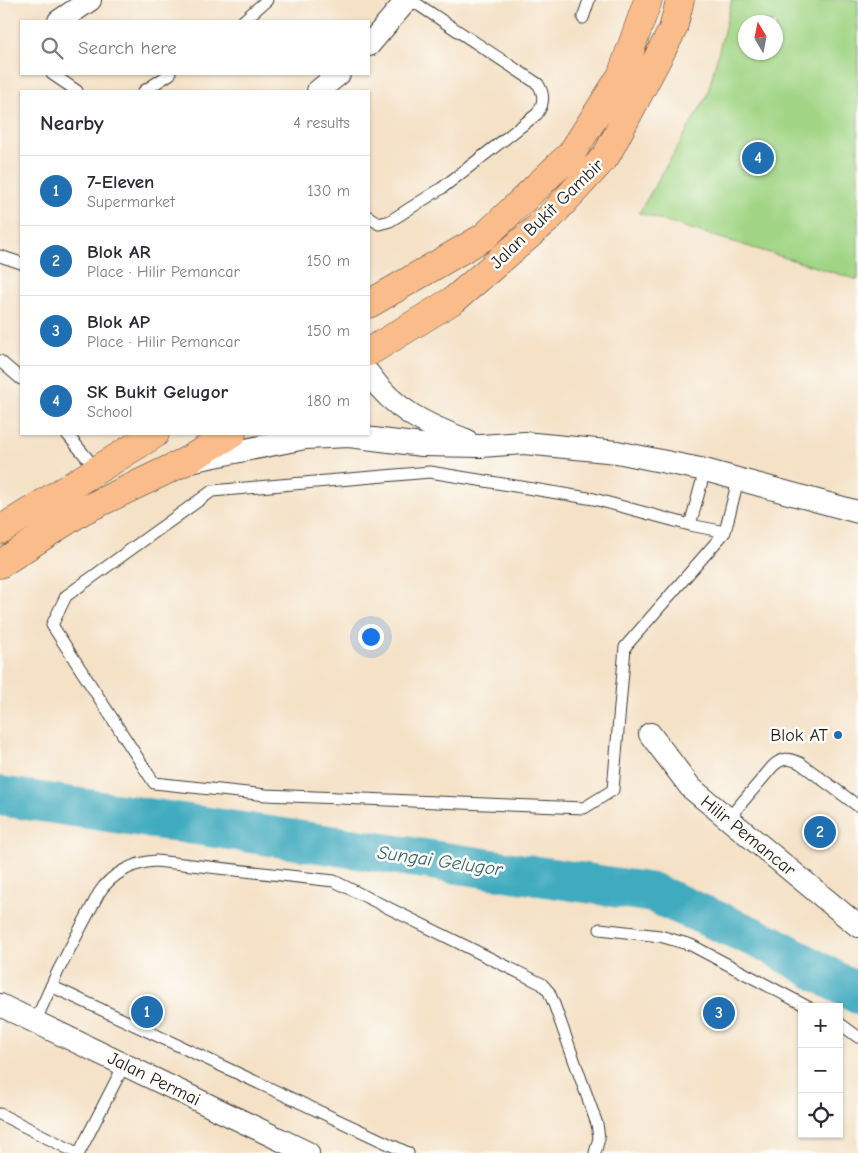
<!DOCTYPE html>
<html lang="en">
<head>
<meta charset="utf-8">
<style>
	:root { --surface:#fff; --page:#f7f7f7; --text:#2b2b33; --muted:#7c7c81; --line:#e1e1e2; --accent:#1f6fb2 }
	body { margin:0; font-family:"Comic Neue",sans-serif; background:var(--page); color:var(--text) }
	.controls { position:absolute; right:15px; bottom:15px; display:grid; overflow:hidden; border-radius:0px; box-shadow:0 1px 4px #0004 }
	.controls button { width:45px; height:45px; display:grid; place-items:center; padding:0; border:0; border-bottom:1px solid var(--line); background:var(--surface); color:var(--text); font:25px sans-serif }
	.compass { position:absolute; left:738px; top:15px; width:45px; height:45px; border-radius:50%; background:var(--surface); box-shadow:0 1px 4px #0004; rotate:350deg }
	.you { position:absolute; left:370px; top:636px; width:18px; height:18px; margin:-12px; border:4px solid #fff; border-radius:50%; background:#1a73e8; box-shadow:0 0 0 8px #1a73e833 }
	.badge { display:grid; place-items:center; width:32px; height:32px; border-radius:50%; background:var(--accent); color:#fff; font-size:16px; font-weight:700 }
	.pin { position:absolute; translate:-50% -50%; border:2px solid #fff; box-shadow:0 1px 5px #0006 }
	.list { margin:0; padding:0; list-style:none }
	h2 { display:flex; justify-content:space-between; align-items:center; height:65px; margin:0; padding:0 20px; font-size:21px }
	h2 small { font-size:16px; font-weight:400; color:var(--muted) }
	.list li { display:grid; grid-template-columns:32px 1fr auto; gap:15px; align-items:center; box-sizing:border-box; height:70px; padding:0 20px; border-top:1px solid var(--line) }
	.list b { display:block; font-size:19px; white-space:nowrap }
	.list p { margin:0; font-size:16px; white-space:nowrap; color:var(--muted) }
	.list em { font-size:16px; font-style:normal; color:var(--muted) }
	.icon { flex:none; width:28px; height:28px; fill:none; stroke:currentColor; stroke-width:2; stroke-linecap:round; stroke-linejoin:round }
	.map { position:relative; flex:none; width:858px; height:1153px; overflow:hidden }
	.search { position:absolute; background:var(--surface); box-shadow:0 1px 4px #0004; left:20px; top:20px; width:350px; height:55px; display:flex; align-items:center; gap:12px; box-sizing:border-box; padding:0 18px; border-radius:0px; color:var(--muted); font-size:19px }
	.panel { position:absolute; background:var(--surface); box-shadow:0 1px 4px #0004; left:20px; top:90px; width:350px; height:345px; border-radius:0px }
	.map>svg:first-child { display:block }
	.green { fill:#a1d585; stroke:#5e7850; fill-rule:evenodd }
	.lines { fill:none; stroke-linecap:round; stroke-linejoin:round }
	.river { stroke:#3faabf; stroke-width:40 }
	.lane-casing { stroke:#3c3a36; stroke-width:13 }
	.street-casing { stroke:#3c3a36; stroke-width:24 }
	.primary-casing { stroke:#3c3a36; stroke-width:29 }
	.lane { stroke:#fff; stroke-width:11 }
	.street { stroke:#fff; stroke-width:22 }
	.primary { stroke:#f9bc8a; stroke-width:28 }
	.poi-dot { fill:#1f6fb2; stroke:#fdfcf7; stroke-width:2 }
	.labels { text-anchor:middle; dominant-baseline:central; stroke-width:5; stroke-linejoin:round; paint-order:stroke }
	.street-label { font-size:18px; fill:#1c1c1c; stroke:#fdfcf7 }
	.poi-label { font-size:18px; fill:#1c1c1c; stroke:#fdfcf7; text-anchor:end }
	.water-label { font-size:19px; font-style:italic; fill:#2e636e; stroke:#fdfcf7 }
</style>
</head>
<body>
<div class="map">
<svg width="858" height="1153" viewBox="0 0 858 1153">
	<rect width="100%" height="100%" fill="#fdfcf7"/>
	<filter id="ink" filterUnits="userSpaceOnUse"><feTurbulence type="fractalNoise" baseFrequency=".02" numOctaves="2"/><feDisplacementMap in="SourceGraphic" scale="10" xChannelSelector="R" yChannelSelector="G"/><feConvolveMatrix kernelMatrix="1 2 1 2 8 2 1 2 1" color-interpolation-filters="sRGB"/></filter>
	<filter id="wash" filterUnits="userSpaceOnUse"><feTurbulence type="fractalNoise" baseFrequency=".0096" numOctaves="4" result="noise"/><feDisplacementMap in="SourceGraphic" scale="20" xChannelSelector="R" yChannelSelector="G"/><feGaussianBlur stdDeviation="1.12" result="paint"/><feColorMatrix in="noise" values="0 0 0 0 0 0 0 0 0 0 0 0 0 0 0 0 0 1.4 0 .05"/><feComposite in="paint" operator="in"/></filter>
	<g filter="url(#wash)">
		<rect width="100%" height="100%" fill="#f4e1c6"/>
		<path class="green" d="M732 0H858V280L639 213 707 96ZM746 22H776V52H746Z"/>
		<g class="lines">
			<path class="river" d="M0 796 653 893 772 945 858 994"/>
		</g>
	</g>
	<g filter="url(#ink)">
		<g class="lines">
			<g class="lane-casing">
				<path id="lane" d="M583 18 589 0
					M243 21 267 0
					M52 74 77 91
					M144 91 170 74
					M369 217 379 224 390 221 442 188 537 114C544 104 545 95 538 84L411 0
					M0 256 21 263
					M0 361 21 379
					M67 434 97 470
					M430 472 594 499 690 525 725 532 625 647 613 790 584 808 266 795 154 783 52 625 66 596 212 491Z
					M690 525 705 470
					M725 532 738 480
					M728 819 773 766C783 757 789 758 800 763L858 806
					M600 929 660 936 691 945 808 1007
					M51 986 408 1153
					M35 1022 58 971 99 893C111 874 134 862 156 861L334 881 542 984 549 992 554 1004 597 1124 599 1138 595 1153
					M839 1023 858 1037
					M0 1114 77 1153
					M79 1153 124 1065"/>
			</g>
			<g class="street-casing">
				<path id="street" d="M59 21 90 0
					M369 45 407 0
					M318 91 339 74
					M369 374C394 410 426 425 466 440
					M195 460 305 438 349 436 422 445 481 446 524 443 617 452 705 470 858 512
					M650 734 691 788 858 926
					M0 1005 308 1153"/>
			</g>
			<g class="primary-casing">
				<path id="primary" d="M369 304 484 237 571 154 621 76 648 0
					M369 352 455 299 548 219 606 156 673 29 680 0
					M0 530 155 434
					M0 564 82 511 184 462 232 434"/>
			</g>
			<use href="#lane" class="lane"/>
			<use href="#street" class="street"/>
			<use href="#primary" class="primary"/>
		</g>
	</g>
	<circle class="poi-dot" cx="838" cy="735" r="5"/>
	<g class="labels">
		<g class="street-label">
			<text transform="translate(547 214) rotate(-44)">Jalan Bukit Gambir</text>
			<text transform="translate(748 836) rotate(39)">Hilir Pemancar</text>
			<text transform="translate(154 1079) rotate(26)">Jalan Permai</text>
		</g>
		<g class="poi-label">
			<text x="828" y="735">Blok AT</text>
		</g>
		<g class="water-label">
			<text transform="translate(440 861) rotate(8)">Sungai Gelugor</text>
		</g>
	</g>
</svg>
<div class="controls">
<button>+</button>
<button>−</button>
<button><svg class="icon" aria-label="locate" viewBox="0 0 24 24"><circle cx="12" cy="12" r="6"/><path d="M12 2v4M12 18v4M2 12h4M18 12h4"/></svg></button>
</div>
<svg class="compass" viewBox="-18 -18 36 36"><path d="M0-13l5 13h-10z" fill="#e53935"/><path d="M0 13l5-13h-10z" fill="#7c7c81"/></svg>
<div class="you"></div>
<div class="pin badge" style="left:147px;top:1012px">1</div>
<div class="pin badge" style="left:820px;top:832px">2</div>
<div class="pin badge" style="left:719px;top:1013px">3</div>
<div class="pin badge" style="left:758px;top:158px">4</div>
<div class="search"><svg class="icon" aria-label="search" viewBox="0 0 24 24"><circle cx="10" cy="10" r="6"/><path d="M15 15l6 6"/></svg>Search here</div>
<section class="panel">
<h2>Nearby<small>4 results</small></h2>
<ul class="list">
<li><span class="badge">1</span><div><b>7-Eleven</b><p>Supermarket</p></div><em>130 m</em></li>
<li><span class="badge">2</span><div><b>Blok AR</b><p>Place · Hilir Pemancar</p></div><em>150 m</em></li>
<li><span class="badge">3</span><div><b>Blok AP</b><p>Place · Hilir Pemancar</p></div><em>150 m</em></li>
<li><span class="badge">4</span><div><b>SK Bukit Gelugor</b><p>School</p></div><em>180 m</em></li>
</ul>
</section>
</div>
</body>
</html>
